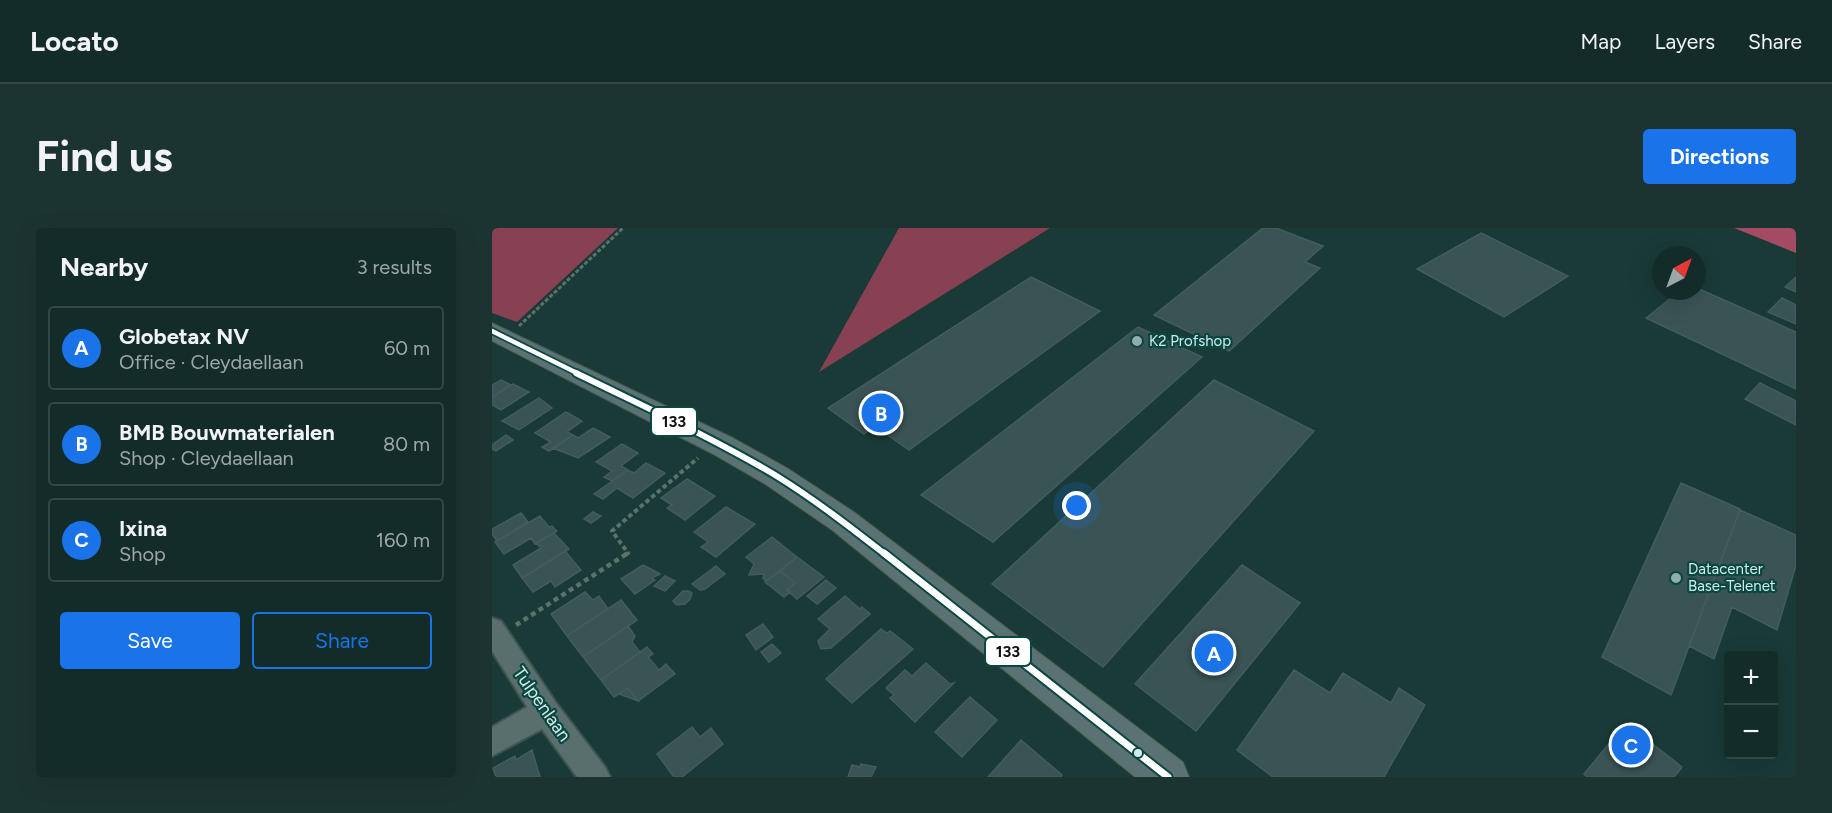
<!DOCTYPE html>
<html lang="en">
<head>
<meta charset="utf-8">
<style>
	:root { --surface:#132c29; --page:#1c3431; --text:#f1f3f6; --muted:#9da7a8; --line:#324846; --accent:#1a73e8 }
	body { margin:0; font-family:Figtree,sans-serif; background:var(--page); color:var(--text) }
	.controls { position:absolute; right:18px; bottom:18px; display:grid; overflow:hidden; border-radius:6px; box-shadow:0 6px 24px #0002 }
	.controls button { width:54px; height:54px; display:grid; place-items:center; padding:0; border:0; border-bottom:2px solid var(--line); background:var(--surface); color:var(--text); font:30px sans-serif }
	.compass { position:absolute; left:1160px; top:18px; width:54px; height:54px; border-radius:50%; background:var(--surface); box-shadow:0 6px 24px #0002; rotate:41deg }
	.you { position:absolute; left:585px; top:278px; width:21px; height:21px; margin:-15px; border:4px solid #fff; border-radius:50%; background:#1a73e8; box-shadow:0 0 0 9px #1a73e833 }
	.badge { display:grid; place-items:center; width:39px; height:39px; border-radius:50%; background:var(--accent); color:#fff; font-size:20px; font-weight:700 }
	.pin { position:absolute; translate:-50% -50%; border:3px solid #fff; box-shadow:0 2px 6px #0006 }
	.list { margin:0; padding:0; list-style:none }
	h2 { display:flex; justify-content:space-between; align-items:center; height:78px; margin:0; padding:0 24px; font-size:26px }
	h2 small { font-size:20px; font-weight:400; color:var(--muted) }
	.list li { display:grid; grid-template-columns:39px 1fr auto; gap:18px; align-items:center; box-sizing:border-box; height:84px; margin:0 12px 12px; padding:0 12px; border:2px solid var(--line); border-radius:6px }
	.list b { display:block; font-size:22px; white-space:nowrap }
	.list p { margin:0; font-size:20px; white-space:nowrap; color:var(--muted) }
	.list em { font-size:20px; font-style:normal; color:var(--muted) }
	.actions { display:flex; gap:12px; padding:18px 24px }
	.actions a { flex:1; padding:14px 0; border:2px solid var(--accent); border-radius:6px; text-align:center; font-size:21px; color:var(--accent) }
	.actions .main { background:var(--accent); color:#fff }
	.map { position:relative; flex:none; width:1304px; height:549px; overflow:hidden; border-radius:6px }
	header { display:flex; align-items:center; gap:36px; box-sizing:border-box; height:84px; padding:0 30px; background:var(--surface); border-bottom:2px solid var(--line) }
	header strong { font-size:28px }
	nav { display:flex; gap:33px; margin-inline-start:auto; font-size:21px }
	.intro { display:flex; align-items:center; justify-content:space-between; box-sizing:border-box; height:144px; padding:0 36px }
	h1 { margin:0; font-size:42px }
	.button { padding:15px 27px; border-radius:6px; background:var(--accent); color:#fff; font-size:21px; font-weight:700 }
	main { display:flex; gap:36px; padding:0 36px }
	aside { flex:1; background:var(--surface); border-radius:6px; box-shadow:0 6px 24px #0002 }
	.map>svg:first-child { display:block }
	.green { fill:#874153 }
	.forest { fill:#a44b63 }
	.building { fill:#3a5354; stroke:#435c5c; stroke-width:1.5 }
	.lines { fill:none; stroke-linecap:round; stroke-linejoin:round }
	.street-casing { stroke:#3d5452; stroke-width:4 }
	.secondary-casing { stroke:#3d5452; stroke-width:2 }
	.path-far2 { stroke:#5a716e; stroke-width:3; stroke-dasharray:4 2; stroke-linecap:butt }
	.path-far1 { stroke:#5a716e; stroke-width:4; stroke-dasharray:4.5 3; stroke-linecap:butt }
	.path { stroke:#5a716e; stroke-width:4.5; stroke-dasharray:5 4; stroke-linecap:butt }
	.street { fill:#596f6d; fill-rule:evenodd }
	.secondary { fill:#5b7272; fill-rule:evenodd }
	.bus-1-far2-casing { stroke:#0b4742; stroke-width:8 }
	.bus-1-far1-casing { stroke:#0b4742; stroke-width:10 }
	.bus-1-casing { stroke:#0b4742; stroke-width:11 }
	.bus-1-far2 { stroke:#fff; stroke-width:4.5 }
	.bus-1-far1 { stroke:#fff; stroke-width:6 }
	.bus-1 { stroke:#fff; stroke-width:7 }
	.poi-dot { fill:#90adaa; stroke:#0b4742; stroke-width:2 }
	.bus-dot { fill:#d0ebe8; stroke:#0b4742; stroke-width:2 }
	.labels { text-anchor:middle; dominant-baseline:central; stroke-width:4.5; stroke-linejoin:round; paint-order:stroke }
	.poi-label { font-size:15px; fill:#d0ebe8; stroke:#0b4742; text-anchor:start }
	.near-street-label { font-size:18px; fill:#d0ebe8; stroke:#0b4742 }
	.line-badge { stroke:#0b4742; stroke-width:2 }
	.pale-badge-label { font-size:16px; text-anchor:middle; font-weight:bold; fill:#111 }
</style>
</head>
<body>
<header>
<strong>Locato</strong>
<nav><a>Map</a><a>Layers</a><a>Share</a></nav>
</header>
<div class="intro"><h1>Find us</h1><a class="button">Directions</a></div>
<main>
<aside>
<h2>Nearby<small>3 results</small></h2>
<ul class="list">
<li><span class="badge">A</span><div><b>Globetax NV</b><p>Office · Cleydaellaan</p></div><em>60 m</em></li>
<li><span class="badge">B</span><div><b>BMB Bouwmaterialen</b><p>Shop · Cleydaellaan</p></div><em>80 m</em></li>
<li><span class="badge">C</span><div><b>Ixina</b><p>Shop</p></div><em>160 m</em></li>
</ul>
<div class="actions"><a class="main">Save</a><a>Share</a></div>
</aside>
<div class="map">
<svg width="1304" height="549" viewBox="0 0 1304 549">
	<rect width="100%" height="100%" fill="#193a37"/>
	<path class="green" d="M0 0H126L25 94 0 85Z
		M407 0H558L327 144Z"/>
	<path class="forest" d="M1242 0H1304V25Z"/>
	<path class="building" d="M771 0H784L831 18 813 34 828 40 737 123 662 87Z
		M989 5 1076 48 1012 89 925 41Z
		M539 49 608 83 417 222 383 198 372 206 336 180Z
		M1304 49V64L1293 59Z
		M1205 60 1304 104V161L1154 90 1188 63H1205Z
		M1290 70 1304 77V96L1276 84Z
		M646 99 710 129 501 314 429 267Z
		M9 152 19 157 0 169V157Z
		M722 152 822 203 611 439 500 356Z
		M1268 155 1304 173V197L1253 171Z
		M21 156 37 164 9 182 0 177V169Z
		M47 170 60 180 27 202 10 193Z
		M74 184 90 193 75 204 81 207 57 223 50 219 59 214 43 205Z
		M101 200 118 209 86 230 61 220 81 207 86 210Z
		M14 207 21 212 4 223 0 221V217Z
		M130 216 146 225 129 238 136 242 120 253 112 249 120 243 104 234Z
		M154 235 173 245 141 270 125 260 111 271 102 266 136 242 142 245Z
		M195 251 223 268 193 292 175 280 180 277 169 270Z
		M1189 255 1248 281 1179 467 1110 429Z
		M234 279 263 296 224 329 209 319 216 314 202 304Z
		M1248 282 1304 307V337L1285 402 1240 379 1222 431 1197 418Z
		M101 284 109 288 99 295 92 291Z
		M29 285 36 294 5 313 0 306V301Z
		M48 288 57 299 60 298 65 303 43 316 39 310 12 326 3 314Z
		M62 305 77 321 30 350 21 337 49 320 44 315Z
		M280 309 305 329 274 353 271 350 272 346 257 347 262 336 254 329Z
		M73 323 89 342 63 359 59 353 41 364 30 350Z
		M305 329 332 349 305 371 295 362 303 355 288 343Z
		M151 337 168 346 160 350 163 352 143 366 129 351Z
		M750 337 808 375 704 503 643 456Z
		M224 338 233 346 213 361 208 362 200 356Z
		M288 343 303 355 295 362 298 364 292 369 273 354Z
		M173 348 183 353 173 363 162 358Z
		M334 352 344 360 325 376 315 368Z
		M191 363H197L200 365 198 371 193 376 185 377 181 373Z
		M93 364 101 372 107 368 116 381 75 408 59 386Z
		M353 368 368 381 370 379 378 386 339 420 329 421 326 413 338 401 326 391Z
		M129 372 145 392 91 429 75 408Z
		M271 396 281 409 264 422 254 407Z
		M136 398 143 408 140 414 148 424 109 452 91 429Z
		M389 401 395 405 398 403 421 421 360 475 334 451Z
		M280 416 289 425 277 434 269 424Z
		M155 419 161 426 156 429 167 442 174 436 183 446 146 473 136 460 122 469 109 452Z
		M434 435 458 456 462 455 423 494 398 470 402 467 394 460 413 442 420 448Z
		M802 442 838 465 851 445 899 475 907 460 933 477 892 549H781L745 522Z
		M136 460 146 473 127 466Z
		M478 469 505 492 470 529 443 504Z
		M1134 495 1190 539 1182 549H1095L1092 546Z
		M200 499 208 509 219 500 231 516 190 549H182L165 526Z
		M529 512 570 547 569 549H496Z
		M40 522 48 549H4L1 540 23 528 24 532Z
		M369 536 384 539 379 549H356L360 537 368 539Z"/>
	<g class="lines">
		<g class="street-casing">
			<path id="street" d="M0 390 9 393 64 475 113 539 118 549H85L50 501 0 528V499L35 479 0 423Z"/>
		</g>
		<g class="secondary-casing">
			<path id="secondary" d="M0 95 241 210 295 240 362 284 691 534 697 549H643L340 302 273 256 221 226 0 113Z"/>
		</g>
		<path class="path-far2" d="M27 98 131 0"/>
		<path class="path-far1" d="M133 327 136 325 120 303 206 230"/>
		<path class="path" d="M24 397 136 325"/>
		<use href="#street" class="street"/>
		<use href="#secondary" class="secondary"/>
		<g class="bus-1-far2-casing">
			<path id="bus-1-far2" d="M0 103 87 146"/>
		</g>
		<g class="bus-1-far1-casing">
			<path id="bus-1-far1" d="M84 145C151 178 219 209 283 247 322 271 358 299 394 327"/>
		</g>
		<g class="bus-1-casing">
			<path id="bus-1" d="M392 325 676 549"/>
		</g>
		<use href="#bus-1-far2" class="bus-1-far2"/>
		<use href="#bus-1-far1" class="bus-1-far1"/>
		<use href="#bus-1" class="bus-1"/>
	</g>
	<g class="poi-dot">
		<circle cx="645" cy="113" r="6"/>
		<circle cx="1184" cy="350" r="6"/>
	</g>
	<circle class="bus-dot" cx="646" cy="525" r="5"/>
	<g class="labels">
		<g class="poi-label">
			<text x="657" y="113">K2 Profshop</text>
			<text x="1196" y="341">Datacenter<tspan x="1196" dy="17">Base-Telenet</tspan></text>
		</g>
		<g class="near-street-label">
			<text transform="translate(50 476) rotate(55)">Tulpenlaan</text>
		</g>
	</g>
	<g class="line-badge">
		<rect x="159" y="179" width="46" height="29" rx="6" fill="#fff"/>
		<rect x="493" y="409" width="46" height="29" rx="6" fill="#fff"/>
	</g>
	<g class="pale-badge-label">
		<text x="182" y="199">133</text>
		<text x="516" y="429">133</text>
	</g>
</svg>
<div class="controls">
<button>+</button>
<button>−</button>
</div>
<svg class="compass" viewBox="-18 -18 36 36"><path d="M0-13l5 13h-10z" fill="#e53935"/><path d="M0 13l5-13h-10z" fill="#9da7a8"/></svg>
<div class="you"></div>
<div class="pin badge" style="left:722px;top:425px">A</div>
<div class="pin badge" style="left:389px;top:185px">B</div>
<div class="pin badge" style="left:1139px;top:517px">C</div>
</div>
</main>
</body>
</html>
